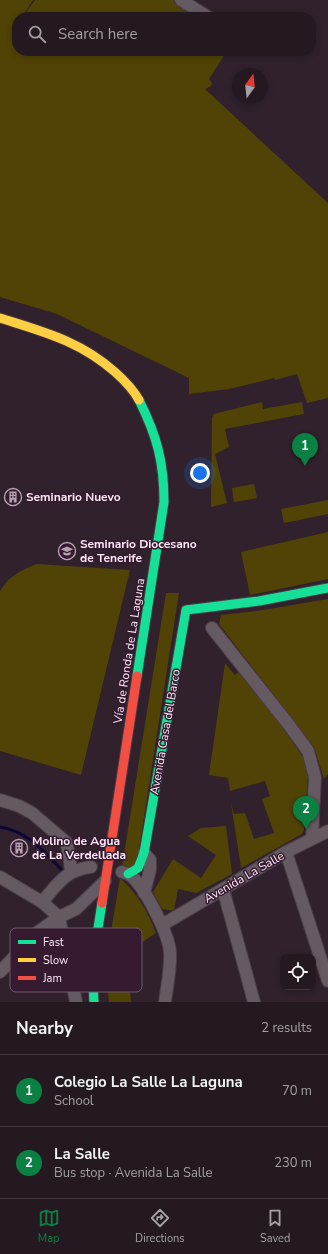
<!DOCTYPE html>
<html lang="en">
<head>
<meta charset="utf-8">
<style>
	:root { --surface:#241921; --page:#2c222a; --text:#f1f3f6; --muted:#a3a0a5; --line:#41383f; --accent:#0b8043 }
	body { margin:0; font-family:"Nunito Sans",sans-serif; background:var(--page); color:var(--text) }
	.controls { position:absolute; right:12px; bottom:12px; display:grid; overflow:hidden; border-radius:8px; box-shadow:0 2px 6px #0003 }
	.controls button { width:36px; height:36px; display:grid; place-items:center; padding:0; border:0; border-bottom:1px solid var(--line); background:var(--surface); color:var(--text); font:20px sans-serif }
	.compass { position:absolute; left:232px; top:68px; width:36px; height:36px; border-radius:50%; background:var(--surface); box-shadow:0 2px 6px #0003; rotate:15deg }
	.you { position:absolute; left:200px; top:473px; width:14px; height:14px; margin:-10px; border:3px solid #fff; border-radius:50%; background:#1a73e8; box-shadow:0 0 0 6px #1a73e833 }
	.badge { display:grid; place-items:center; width:26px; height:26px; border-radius:50%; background:var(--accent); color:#fff; font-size:13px; font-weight:700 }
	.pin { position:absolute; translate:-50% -33px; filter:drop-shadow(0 1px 2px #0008) }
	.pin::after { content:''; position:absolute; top:21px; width:14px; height:12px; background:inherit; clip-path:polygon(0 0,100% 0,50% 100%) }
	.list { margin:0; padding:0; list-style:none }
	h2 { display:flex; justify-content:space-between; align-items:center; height:52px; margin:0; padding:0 16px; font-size:17px }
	h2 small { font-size:13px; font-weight:400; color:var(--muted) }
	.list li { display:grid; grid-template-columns:26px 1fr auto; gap:12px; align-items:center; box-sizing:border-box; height:72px; padding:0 16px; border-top:1px solid var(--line) }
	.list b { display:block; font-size:15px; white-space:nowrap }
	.list p { margin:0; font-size:13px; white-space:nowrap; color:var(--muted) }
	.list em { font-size:13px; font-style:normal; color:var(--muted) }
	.icon { flex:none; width:22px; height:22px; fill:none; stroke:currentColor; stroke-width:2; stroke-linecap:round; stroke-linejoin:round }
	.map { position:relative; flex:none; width:328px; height:1002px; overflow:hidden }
	.search { position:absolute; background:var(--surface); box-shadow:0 2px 6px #0003; left:12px; right:12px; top:12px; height:44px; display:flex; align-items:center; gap:10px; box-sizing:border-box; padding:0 14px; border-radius:16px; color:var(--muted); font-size:15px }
	.sheet { height:196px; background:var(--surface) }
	nav { display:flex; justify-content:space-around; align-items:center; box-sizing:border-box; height:56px; border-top:1px solid var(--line); background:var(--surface); font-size:11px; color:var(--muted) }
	nav a { display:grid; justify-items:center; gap:2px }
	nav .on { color:var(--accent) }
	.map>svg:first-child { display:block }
	.green { fill:#514306 }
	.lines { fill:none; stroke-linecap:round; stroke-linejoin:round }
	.stream { stroke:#0d0537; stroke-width:3 }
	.street-casing { stroke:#483c45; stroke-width:14 }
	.fast-casing { stroke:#483c45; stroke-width:11 }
	.slow-casing { stroke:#483c45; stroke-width:11 }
	.jam-casing { stroke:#483c45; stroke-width:11 }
	.street { stroke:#655962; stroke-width:12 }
	.fast { stroke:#16e098; stroke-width:9 }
	.slow { stroke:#ffcf43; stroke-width:9 }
	.jam { stroke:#f24e42; stroke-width:9 }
	.labels { text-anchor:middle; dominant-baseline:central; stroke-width:3; stroke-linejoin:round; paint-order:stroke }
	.poi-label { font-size:12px; font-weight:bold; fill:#fce9f6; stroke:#361b30; text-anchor:start }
	.street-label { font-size:12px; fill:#fce9f6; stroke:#361b30 }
	.key { fill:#361b30; stroke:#71596b; stroke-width:1 }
	.key-label { font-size:11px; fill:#fce9f6 }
</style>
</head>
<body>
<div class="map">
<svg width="328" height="1002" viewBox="0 0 328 1002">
	<rect width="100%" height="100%" fill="#30212c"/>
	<path class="green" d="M0 0H33L23 16 35 0H174L201 17H17V51H227L209 79 212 83 211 86 205 89 328 203V398L307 403 297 374 275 380 274 378 229 389 189 394V378L57 314 0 297Z
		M262 402 263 409 302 402 304 414 225 429 229 447 215 454 227 503 211 507 212 418 214 414Z
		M254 484 257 498 234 502 232 488Z
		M328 500V514L284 523 281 509Z
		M328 532V579L250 595 241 552Z
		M37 564 130 570 81 775 0 751V591C9 576 21 570 37 564Z
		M166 593H179L137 862 132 867H122Z
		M328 599V774L324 779 314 747 219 624 221 615 257 611Z
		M225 663 235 675 239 672 270 710 301 754 305 762 308 777 304 830 302 834 241 868 231 803 234 814 245 813 254 839 274 833 262 799 270 796 265 781 230 791 228 778 209 775Z
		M226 826 232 874 196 893 178 889 174 911 162 909 153 892 173 859 201 878 216 855 188 836 201 828Z
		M120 878C137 893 148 912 156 933L132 949 130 991 131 1002H109L105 967Z"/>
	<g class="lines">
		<path class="stream" d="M0 827C27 831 43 851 61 869"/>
		<g class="street-casing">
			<path id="street" d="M181 0 208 17
				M212 628 289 725 308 751 315 777 312 839
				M0 800 19 806 32 813 66 842 69 854 71 872
				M286 852 328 981
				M144 853 150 860V870L144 893
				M122 872C124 873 126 873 128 874 143 882 169 935 170 952 171 968 167 986 165 1002
				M0 877 42 902 59 917 76 1002
				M223 889 254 1002
				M42 902C58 884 65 870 91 867
				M162 925 286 852 328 831
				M0 972 38 932 59 917 76 909 105 881"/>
		</g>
		<g class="fast-casing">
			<path id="fast" d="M137 676 164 502C164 462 157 436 139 400
				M128 874 138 868 144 853 186 610 259 601 328 588
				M94 1002 92 966 102 903"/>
		</g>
		<g class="slow-casing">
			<path id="slow" d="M0 318C44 332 80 341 115 372 124 380 133 389 139 400"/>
		</g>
		<g class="jam-casing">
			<path id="jam" d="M102 903 137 676"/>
		</g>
		<use href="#street" class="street"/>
		<use href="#fast" class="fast"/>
		<use href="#slow" class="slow"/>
		<use href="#jam" class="jam"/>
	</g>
	<defs>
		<g id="building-ring" transform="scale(0.9)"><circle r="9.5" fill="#361b30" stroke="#b5a3af" stroke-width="1.5"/><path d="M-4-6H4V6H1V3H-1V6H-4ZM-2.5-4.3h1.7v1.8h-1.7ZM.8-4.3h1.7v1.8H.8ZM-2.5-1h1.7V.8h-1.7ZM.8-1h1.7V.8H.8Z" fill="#b5a3af"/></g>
		<g id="university-ring" transform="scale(0.9)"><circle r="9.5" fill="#361b30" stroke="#b5a3af" stroke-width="1.5"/><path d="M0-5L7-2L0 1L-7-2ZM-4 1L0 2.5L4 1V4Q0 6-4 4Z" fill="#b5a3af"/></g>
	</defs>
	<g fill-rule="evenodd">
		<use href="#building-ring" x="13" y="497"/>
		<use href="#university-ring" x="67" y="551"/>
		<use href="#building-ring" x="19" y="848"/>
	</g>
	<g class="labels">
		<g class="poi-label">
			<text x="26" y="497">Seminario Nuevo</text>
			<text x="80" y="544">Seminario Diocesano<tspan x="80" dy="14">de Tenerife</tspan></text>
			<text x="32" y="841">Molino de Agua<tspan x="32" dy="14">de La Verdellada</tspan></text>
		</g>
		<g class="street-label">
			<text transform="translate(129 651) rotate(-81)">Vía de Ronda de La Laguna</text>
			<text transform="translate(165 732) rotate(-80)">Avenida Casa del Barco</text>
			<text transform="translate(244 877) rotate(-30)">Avenida La Salle</text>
		</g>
	</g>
	<rect x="10" y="928" width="132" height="64" rx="6" class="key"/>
	<rect x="18" y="940" width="18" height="4" fill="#16e098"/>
	<rect x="18" y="958" width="18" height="4" fill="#ffcf43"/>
	<rect x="18" y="976" width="18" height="4" fill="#f24e42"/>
	<g class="key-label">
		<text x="43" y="946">Fast</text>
		<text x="43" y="964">Slow</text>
		<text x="43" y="982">Jam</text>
	</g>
</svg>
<div class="controls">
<button><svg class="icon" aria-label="locate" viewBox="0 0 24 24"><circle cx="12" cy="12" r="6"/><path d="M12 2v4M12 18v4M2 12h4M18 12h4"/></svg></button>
</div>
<svg class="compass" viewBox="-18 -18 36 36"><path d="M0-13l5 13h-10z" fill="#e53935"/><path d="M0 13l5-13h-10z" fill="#a3a0a5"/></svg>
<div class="you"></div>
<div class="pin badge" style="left:305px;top:466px">1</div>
<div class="pin badge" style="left:306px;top:829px">2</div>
<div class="search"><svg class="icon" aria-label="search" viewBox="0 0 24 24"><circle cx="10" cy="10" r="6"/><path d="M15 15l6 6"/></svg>Search here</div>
</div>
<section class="sheet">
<h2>Nearby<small>2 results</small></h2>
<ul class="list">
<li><span class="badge">1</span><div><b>Colegio La Salle La Laguna</b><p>School</p></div><em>70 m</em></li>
<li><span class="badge">2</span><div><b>La Salle</b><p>Bus stop · Avenida La Salle</p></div><em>230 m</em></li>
</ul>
</section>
<nav>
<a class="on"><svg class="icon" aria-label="map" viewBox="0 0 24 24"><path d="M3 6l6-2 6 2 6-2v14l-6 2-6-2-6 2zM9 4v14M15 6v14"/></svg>Map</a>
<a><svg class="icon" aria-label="directions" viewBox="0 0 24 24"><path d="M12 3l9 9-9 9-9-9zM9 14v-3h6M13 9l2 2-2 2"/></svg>Directions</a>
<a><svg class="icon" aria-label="saved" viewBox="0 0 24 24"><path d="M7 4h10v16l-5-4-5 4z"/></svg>Saved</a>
</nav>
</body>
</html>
